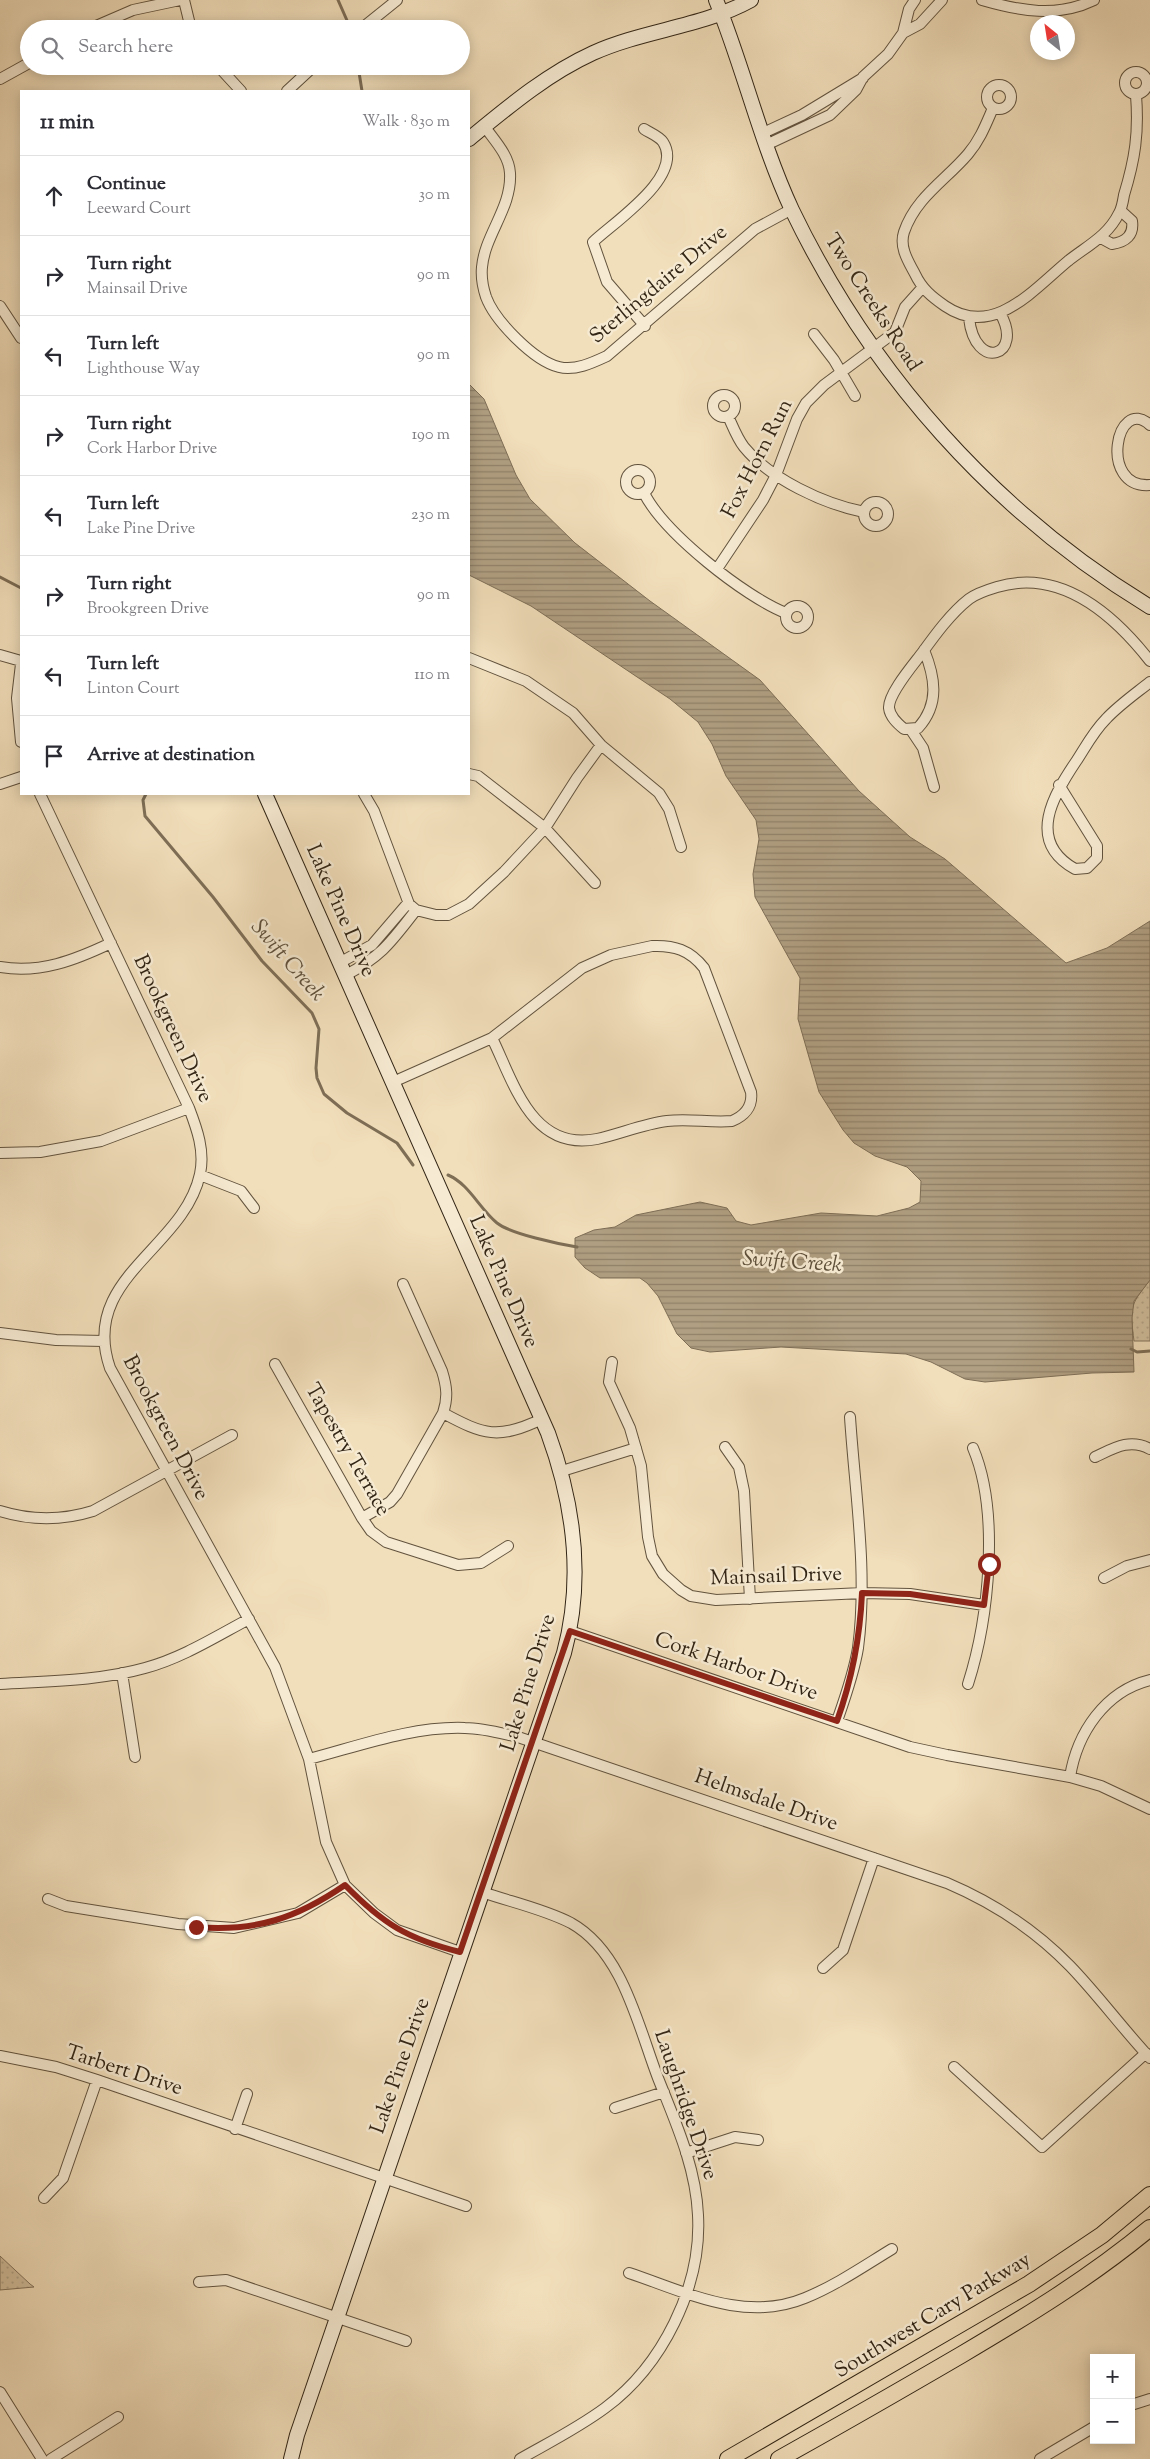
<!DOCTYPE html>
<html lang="en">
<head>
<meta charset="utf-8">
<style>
	:root { --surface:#fff; --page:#f2f2f3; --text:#2b2b33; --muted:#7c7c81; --line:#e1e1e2 }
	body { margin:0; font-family:"Sorts Mill Goudy",serif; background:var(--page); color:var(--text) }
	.controls { position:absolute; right:15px; bottom:15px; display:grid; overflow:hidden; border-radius:0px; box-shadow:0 2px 12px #0003 }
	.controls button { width:45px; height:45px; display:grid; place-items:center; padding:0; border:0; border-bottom:1px solid var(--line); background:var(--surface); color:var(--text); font:25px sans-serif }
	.compass { position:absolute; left:1030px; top:15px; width:45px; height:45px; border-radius:50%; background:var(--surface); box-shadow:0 2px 12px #0003; rotate:330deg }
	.stop { position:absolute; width:15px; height:15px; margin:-11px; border:4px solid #8f2418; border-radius:50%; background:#fff }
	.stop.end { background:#8f2418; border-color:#fff; box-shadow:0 1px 5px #0008 }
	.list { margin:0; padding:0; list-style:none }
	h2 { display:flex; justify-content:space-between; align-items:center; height:65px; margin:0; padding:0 20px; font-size:21px }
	h2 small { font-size:16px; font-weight:400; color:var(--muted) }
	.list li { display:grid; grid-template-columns:32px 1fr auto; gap:15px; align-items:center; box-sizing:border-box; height:80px; padding:0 20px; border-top:1px solid var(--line) }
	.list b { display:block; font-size:19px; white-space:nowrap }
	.list p { margin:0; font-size:16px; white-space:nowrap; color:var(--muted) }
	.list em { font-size:16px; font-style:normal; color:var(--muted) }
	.icon { flex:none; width:28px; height:28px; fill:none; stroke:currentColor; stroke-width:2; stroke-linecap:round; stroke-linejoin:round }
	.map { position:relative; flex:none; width:1150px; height:2459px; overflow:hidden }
	.search { position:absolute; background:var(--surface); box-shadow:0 2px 12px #0003; left:20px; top:20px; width:450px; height:55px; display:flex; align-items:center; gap:12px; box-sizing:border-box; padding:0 18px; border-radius:28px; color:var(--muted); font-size:19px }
	.panel { position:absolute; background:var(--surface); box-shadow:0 2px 12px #0003; left:20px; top:90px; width:450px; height:705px; border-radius:0px }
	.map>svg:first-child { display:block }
	.grass { fill:url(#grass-dots); stroke:#82725a }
	.water { fill:url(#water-rules); stroke:#7e6e56 }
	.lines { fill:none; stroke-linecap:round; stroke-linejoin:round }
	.stream { stroke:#7e6e56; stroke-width:3 }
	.street-casing { stroke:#62533e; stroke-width:12 }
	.secondary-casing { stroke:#322515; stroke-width:16 }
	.primary-casing { stroke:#322515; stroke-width:18 }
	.street { stroke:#f6ead2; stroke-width:10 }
	.secondary { stroke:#f6ead2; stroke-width:14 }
	.primary { stroke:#f1deba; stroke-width:16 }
	.route { stroke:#8f2418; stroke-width:6 }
	.labels { text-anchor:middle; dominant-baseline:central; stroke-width:5; stroke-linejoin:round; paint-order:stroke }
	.street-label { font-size:21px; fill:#322515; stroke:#f6ead2 }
	.water-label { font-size:22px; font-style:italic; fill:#5e503b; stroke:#f6ead2 }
</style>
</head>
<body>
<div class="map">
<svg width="1150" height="2459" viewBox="0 0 1150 2459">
	<defs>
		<pattern id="grass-dots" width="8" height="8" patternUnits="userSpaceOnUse" patternTransform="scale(1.25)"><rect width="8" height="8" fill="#d1bf9e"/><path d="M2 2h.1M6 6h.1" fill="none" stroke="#b4a487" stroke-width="1.8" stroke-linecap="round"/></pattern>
		<pattern id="water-rules" width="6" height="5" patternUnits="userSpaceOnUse" patternTransform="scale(1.25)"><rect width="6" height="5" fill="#b09f82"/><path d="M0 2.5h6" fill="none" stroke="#908169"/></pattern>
	</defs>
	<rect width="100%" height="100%" fill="#f1deba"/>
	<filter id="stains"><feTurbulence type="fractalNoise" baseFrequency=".004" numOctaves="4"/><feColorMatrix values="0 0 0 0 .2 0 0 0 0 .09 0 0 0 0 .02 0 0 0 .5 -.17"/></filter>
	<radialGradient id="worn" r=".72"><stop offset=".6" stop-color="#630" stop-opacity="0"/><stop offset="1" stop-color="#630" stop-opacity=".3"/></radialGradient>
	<path class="grass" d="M1150 1280V1341H1134C1130 1308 1129 1306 1150 1280Z
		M0 2256 30 2284 34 2287 0 2290Z"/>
	<path class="water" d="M469 384 484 399 516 475 530 499 575 543 650 601 760 680 859 791 910 837 945 859 1066 963 1107 948 1150 921V1280L1134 1301 1132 1318 1134 1372 1092 1373 985 1382 965 1379 931 1362 906 1354 781 1347 710 1352 691 1348 677 1334 658 1296 647 1283 640 1278H600L585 1268 575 1257V1238L594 1230 615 1227 636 1215 700 1202 727 1208 736 1221 751 1225 821 1213 877 1216 909 1208 920 1202 921 1181 907 1167 875 1156 854 1143 843 1130 819 1092 798 1019 800 978 755 897 753 874 759 839 756 820 726 776 712 744 698 722 670 699 531 606 469 575Z"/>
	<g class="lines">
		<path class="stream" d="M338 0 349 25
			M358 66 362 91
			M0 577 21 588
			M146 794 143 800 145 816 213 897 262 961 312 1013 319 1029 316 1068 317 1078 324 1094 347 1113 397 1143 413 1165
			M448 1175C469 1184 479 1208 497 1223 511 1234 559 1244 577 1247
			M1131 1349 1137 1352 1150 1351"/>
		<g class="street-casing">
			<path id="street" d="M184 0 191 29
				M982 0C1020 11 1057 18 1094 0
				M89 29 133 10 180 0
				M361 29 397 0
				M903 33 909 9 915 0
				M218 66 241 91
				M1125 83a11 11 0 1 1 22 0a11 11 0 1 1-22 0Z
				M0 79 29 63
				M987 97a12 12 0 1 1 24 0a12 12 0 1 1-24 0Z
				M287 91 314 66
				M993 108C986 124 980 140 968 154 946 180 916 197 904 232 899 247 908 261 915 274 922 289 932 297 945 306 993 339 1033 290 1068 261 1087 246 1108 236 1119 213 1122 208 1123 201 1124 195 1135 159 1139 133 1136 95
				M485 127C494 140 509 155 510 173 512 208 485 234 482 267 481 277 483 288 486 297 495 321 534 361 559 367 575 371 592 363 607 356L755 229 792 209
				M644 129C650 133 659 136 663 142 685 176 614 222 593 242L607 282 645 326
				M761 134 802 115 863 78
				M766 145 830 115 856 90 863 77 888 54 903 33 920 24 942 0
				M1101 238 1112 244C1126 242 1134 235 1132 221L1121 211
				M0 306 21 338
				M969 318C975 373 1025 356 1000 313
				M814 334 834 360 855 396
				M713 406a11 11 0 1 1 22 0a11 11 0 1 1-22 0Z
				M728 416C733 427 737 438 744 447 770 479 824 504 864 512
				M1150 425C1116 394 1098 489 1150 485
				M626 482a12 12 0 1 1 24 0a12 12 0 1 1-24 0Z
				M644 493C664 533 745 597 786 613
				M864 514a12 12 0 1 1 24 0a12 12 0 1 1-24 0Z
				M717 569 763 500 776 475 797 419 806 403 824 385 895 332 905 307 922 288
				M786 617a11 11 0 1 1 22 0a11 11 0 1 1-22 0Z
				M924 650C935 677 940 704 918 728L904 729C898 724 890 717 889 708 888 694 913 665 922 653 935 635 951 613 969 599 977 593 987 590 997 587 1060 568 1113 614 1150 661
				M0 655 21 661
				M469 658 526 681 573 713 601 745 659 793 669 809 681 847
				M21 664 17 698 21 742
				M911 730 923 748 934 787
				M469 774 478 776 545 828 595 883
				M0 784 21 777
				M1059 785 1097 846V858L1087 868 1075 869C1025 841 1054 794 1077 760 1086 746 1094 731 1106 719 1119 705 1135 694 1150 682
				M40 794 189 1108C197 1129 205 1151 200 1174 184 1249 79 1278 110 1368L275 1667 309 1759 326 1842 345 1885 374 1913 397 1930 460 1952
				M364 794 374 811 409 904 416 910 436 915H448L469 904 504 872 545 828 577 778 601 745
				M652 946C674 945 690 950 704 968L751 1092C753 1107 744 1116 732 1121 710 1123 688 1118 667 1121 643 1124 620 1134 597 1139 532 1152 514 1083 492 1038L582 968 611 955Z
				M341 962 372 945 408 903
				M0 967C40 974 75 960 111 943
				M346 975C383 955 391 942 416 910
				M393 1082 492 1038
				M0 1153 40 1152 101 1141 189 1108
				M200 1175 241 1191 254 1208
				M0 1333 56 1340 104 1341
				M612 1362 609 1382 630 1428 641 1466 648 1537 652 1556 663 1574 681 1590 691 1596 716 1600 862 1593 910 1594 984 1605
				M275 1364 362 1518 371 1531 386 1542 458 1565 481 1563 508 1546
				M443 1413C484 1435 498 1440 542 1419
				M725 1447 739 1467 744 1491 750 1599
				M1095 1457C1114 1448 1130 1438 1150 1449
				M562 1471 636 1448
				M0 1511C32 1521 61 1521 93 1511L232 1435
				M362 1518 390 1502 397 1494 443 1413C448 1398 447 1387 442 1371L403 1284
				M1104 1578 1127 1566 1150 1560
				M570 1631 910 1747 947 1755 1070 1777 1101 1786 1150 1809
				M122 1673 135 1757
				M0 1684C47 1681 99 1681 145 1668 182 1658 215 1637 249 1619
				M968 1684C989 1618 1000 1512 973 1448
				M837 1721C845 1698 854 1673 858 1648 868 1572 855 1493 850 1417
				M309 1759C359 1746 412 1726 465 1728 483 1728 500 1733 518 1737L947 1883C994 1903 1035 1930 1070 1966 1098 1995 1122 2028 1150 2058
				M1070 1777C1077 1733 1105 1691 1150 1680
				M482 1892C511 1902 544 1909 571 1923 623 1952 638 2026 658 2078 675 2121 696 2167 698 2215 702 2287 662 2366 605 2408 578 2428 548 2443 520 2459
				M48 1899 66 1906 178 1924 234 1928 298 1913 345 1885
				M823 1968 843 1950 874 1858
				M0 2056 56 2067 97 2080 466 2206
				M954 2067 1042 2147 1146 2053
				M615 2108 664 2092
				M235 2129 247 2094
				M686 2153 735 2137 758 2140
				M44 2198 63 2178 97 2080
				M629 2273C686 2292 745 2323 805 2298 835 2286 864 2266 892 2249
				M199 2282 226 2280 406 2341
				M0 2392 42 2459
				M1131 2405 1150 2399
				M51 2459 118 2417
				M1040 2459 1094 2427"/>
		</g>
		<g class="secondary-casing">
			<path id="secondary" d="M716 0C744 69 760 141 792 210 871 374 994 512 1150 607
				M469 139C508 107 547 74 593 53 644 30 702 27 751 0
				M265 794 548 1433C574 1504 584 1579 564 1653L297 2435 291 2459"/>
		</g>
		<g class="primary-casing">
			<path id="primary" d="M728 2459 1029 2284 1102 2235 1150 2195
				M779 2459C840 2425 901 2390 961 2355 1027 2316 1091 2277 1150 2228"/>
		</g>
		<use href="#street" class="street"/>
		<use href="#secondary" class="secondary"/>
		<use href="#primary" class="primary"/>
	</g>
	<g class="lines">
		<path class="route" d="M196 1927C256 1932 297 1918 345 1885 383 1924 408 1939 460 1952L570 1631 837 1721C852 1679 860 1638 862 1593L910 1594 984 1605 989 1564"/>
	</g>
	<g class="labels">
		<g class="street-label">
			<text transform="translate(659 285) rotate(-40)">Sterlingdaire Drive</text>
			<text transform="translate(872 303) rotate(57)">Two Creeks Road</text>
			<text transform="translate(758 459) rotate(-63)">Fox Horn Run</text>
			<text transform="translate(340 911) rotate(66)">Lake Pine Drive</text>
			<text transform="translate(172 1029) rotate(65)">Brookgreen Drive</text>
			<text transform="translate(503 1282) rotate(66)">Lake Pine Drive</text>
			<text transform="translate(165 1428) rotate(62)">Brookgreen Drive</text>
			<text transform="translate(347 1450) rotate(60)">Tapestry Terrace</text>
			<text transform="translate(776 1577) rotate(-2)">Mainsail Drive</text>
			<text transform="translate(736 1667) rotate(19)">Cork Harbor Drive</text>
			<text transform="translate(529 1683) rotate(-73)">Lake Pine Drive</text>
			<text transform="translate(766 1801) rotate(19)">Helmsdale Drive</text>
			<text transform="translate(401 2066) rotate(-71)">Lake Pine Drive</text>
			<text transform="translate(124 2071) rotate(18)">Tarbert Drive</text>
			<text transform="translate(685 2105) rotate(71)">Laughridge Drive</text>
			<text transform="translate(933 2316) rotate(-31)">Southwest Cary Parkway</text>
		</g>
		<g class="water-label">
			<text transform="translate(287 961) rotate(49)">Swift Creek</text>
			<text transform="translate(792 1263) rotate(4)">Swift Creek</text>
		</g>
	</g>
	<rect width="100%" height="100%" filter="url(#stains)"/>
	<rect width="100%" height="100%" fill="url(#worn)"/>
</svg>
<div class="controls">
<button>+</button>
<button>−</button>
</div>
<svg class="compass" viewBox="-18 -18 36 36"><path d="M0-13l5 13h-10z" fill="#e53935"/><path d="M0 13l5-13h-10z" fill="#7c7c81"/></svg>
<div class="stop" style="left:989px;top:1564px"></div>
<div class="stop end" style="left:196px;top:1927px"></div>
<div class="search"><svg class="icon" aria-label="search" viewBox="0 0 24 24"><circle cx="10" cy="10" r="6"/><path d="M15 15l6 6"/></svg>Search here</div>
<section class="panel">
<h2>11 min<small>Walk · 830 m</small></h2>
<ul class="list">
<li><svg class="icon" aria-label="ahead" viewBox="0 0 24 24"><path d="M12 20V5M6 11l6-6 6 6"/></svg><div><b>Continue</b><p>Leeward Court</p></div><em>30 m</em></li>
<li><svg class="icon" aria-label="right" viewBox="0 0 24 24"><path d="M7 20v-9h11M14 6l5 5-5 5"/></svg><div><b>Turn right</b><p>Mainsail Drive</p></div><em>90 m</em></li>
<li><svg class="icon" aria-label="left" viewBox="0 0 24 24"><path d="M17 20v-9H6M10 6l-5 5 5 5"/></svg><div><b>Turn left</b><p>Lighthouse Way</p></div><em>90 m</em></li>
<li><svg class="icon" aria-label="right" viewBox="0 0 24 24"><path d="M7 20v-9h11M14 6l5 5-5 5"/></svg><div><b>Turn right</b><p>Cork Harbor Drive</p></div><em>190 m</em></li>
<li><svg class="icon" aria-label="left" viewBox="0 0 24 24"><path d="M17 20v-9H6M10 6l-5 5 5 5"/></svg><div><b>Turn left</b><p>Lake Pine Drive</p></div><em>230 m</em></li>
<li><svg class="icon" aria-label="right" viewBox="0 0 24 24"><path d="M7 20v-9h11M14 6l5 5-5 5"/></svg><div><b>Turn right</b><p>Brookgreen Drive</p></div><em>90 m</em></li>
<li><svg class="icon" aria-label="left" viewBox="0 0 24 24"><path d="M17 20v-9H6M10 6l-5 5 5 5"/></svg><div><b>Turn left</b><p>Linton Court</p></div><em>110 m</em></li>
<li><svg class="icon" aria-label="arrive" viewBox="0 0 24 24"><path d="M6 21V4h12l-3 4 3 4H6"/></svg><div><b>Arrive at destination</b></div></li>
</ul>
</section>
</div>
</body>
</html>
